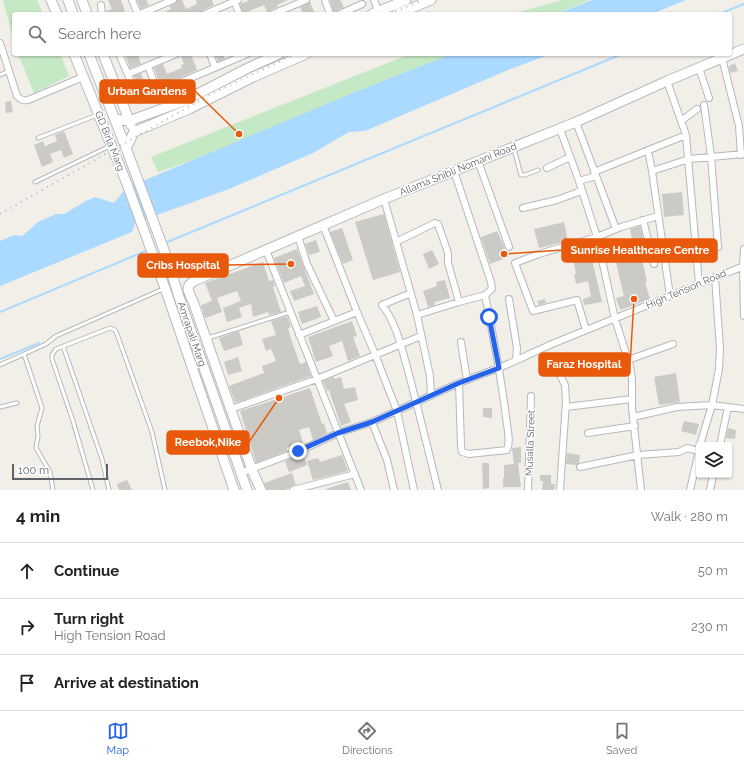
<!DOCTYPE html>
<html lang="en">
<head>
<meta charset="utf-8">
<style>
	:root { --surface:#fff; --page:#f6f6f6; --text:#222; --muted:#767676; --line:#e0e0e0; --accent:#2563eb }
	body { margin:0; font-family:Raleway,sans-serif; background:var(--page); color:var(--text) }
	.controls { position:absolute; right:12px; bottom:12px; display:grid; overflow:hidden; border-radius:4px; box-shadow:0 1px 3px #0004 }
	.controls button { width:36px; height:36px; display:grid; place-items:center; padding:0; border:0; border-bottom:1px solid var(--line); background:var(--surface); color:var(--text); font:20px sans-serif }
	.scale { position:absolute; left:12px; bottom:10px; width:96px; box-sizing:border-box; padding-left:4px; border:2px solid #5f6368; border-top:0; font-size:11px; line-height:14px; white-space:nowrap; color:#5f6368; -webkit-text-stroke:3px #fff; paint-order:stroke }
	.stop { position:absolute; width:12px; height:12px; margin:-9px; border:3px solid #2563eb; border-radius:50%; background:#fff }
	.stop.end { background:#2563eb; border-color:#fff; box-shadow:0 1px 4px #0008 }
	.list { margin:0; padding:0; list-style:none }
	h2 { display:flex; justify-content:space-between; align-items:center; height:52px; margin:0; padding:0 16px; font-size:17px }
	h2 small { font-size:13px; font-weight:400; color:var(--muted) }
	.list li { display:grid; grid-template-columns:26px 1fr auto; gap:12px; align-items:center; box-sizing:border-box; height:56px; padding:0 16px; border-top:1px solid var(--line) }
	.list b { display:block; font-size:15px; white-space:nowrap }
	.list p { margin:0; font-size:13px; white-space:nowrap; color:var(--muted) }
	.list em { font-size:13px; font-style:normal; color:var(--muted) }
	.icon { flex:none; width:22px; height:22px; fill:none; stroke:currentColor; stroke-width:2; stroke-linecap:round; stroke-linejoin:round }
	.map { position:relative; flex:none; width:744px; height:490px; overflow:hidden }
	.search { position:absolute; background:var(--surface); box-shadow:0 1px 3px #0004; left:12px; right:12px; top:12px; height:44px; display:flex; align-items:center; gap:10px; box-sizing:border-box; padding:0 14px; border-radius:4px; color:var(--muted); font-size:15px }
	.sheet { height:220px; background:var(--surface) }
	nav { display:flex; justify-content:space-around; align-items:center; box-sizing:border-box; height:56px; border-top:1px solid var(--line); background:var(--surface); font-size:11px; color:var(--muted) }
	nav a { display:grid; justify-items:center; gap:2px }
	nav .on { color:var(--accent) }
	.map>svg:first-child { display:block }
	.green { fill:#c5e8c5 }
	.water { fill:#aadaff }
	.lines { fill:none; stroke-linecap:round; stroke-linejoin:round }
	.stream { stroke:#aadaff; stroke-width:2 }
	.building { fill:#cccac5 }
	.lane-casing { stroke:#b5b8bc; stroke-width:5 }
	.street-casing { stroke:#b5b8bc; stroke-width:8 }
	.secondary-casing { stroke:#b6babf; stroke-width:11 }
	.lane { stroke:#fff; stroke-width:3 }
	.street { stroke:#fff; stroke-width:6 }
	.secondary { stroke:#fff; stroke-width:9 }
	.rail { stroke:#b6b7b8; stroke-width:2; stroke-dasharray:1 5; stroke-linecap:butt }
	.route { stroke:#2563eb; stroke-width:5 }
	.labels { text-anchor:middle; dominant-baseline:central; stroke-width:3; stroke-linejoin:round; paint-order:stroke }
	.street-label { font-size:10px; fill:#5f6368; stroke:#fff }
	.leader { fill:none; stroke:#e8590c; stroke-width:1.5 }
	.callout-dot { fill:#e8590c; stroke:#fff; stroke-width:1.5 }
	.callout { fill:#e8590c; stroke:#e8590c; stroke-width:1.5 }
	.callout-label { font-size:11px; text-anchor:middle; font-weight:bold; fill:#fff }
</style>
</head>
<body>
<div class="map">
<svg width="744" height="490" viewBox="0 0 744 490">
	<rect width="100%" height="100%" fill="#f1efe8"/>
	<path class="green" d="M3 0H37L43 14H14V43Z
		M563 0H589L555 14H511Z
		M18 54H60L69 76 34 93Z
		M410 54H459L337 111 158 172 151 157Z"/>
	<path class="water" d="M592 0H686L652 14H556Z
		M452 54H551L508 70 365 131 349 132 313 153 229 189 135 223 132 232 0 286V241L14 235 22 236 38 222 56 214H64L86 201 95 197 114 203 126 188 355 92Z"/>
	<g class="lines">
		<path class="stream" d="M719 14 744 4
			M165 243 622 54
			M0 312 148 250
			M0 359 39 343"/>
	</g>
	<path class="building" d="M108 0H121L126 14H106V11L112 9Z
		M137 0H146L149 5 141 9Z
		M177 0H182L186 9 197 4 196 0H212L214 5 203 10 201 14H160L171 9 170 6 176 3Z
		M250 0H288L277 5 278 7 271 10 268 14 264 5 249 11 251 14H243L240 4Z
		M330 0H340L344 7 338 10 334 14Z
		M310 2 315 14H303L300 7Z
		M125 54H138L141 64 130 68Z
		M180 54H191L197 70 161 86 154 68 163 64 167 74 182 68 181 65 184 64Z
		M215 54H223L225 59 218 62Z
		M735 63 738 71 730 73 729 66Z
		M141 73 148 91 141 94 134 76Z
		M11 101 13 112 6 113 5 102Z
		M64 131 73 154 64 158 61 150 50 154 53 162 42 167 34 145 43 141 45 146 57 141 55 135Z
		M682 192 684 215 664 217 662 194Z
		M384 214 400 272 373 280 355 222Z
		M564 222 568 241 539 248 534 229Z
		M640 226 647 253 641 255 647 282H645L650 299 620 310 616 298 624 296 616 263 636 258 630 229Z
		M342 228 353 260 343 264 330 232Z
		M497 231 509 257 490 264 481 237Z
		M316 240 320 252 309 255 305 244Z
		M589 247 602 302 584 305 583 299 591 296 588 281 576 284 574 274H576L572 252Z
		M297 249 314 294 294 301 290 291 305 286 301 276 284 283 274 258Z
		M432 250 439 264 429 269 423 254Z
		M263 262 269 281 273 280 275 286 273 287 281 312 269 315 268 312 253 317 251 304 239 308 242 317 227 322 223 308 241 301 237 291 217 298 222 312 205 318 201 305 212 301 205 283Z
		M445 280 450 298 435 302V305L428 307 423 291 437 286 436 282Z
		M545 299 546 303 539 305 537 301Z
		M317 306 321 317 302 324 298 312Z
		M287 316 291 327 288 328 292 342 300 364 306 362 311 376 238 402H235L229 386 264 373 262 366 276 361 271 349 266 351 262 339 276 335 271 321Z
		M352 321 357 336 353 337 360 356 348 361 342 341 329 346 333 356 316 362 308 337Z
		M239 331 243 345 224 351 219 338Z
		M238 357 242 371 228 375 224 362Z
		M676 373 680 402 659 405 654 377Z
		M334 377V379L341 377 344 389 355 387 358 400 344 404 351 422 341 426 329 390 327 391 323 381Z
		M310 388 322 424 324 423 327 433 313 440 309 427 299 430 303 443 286 448 287 451 256 463 240 411Z
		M483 408H492V418L483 417Z
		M684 421 699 424 696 435 681 431Z
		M728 428 736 430 735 439 726 438Z
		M521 447V463H518L521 487H503V478H504V465L514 464 512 448Z
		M567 453 580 455 579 463 576 465 566 464Z
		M303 454 307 465 289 472 285 461Z
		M342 455 348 471 313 480 307 461 318 458 320 462Z
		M482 463H489V488L483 489Z
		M292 473 296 485 292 486 286 490H267L264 483Z
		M540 475H551V484H555L554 490H542L543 481H540Z
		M127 480 132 490H119L117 484Z
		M348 482 351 490H326V489Z"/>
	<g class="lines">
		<g class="lane-casing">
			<path id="lane" d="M0 75 9 71
				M38 138 97 115
				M514 149 521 175H525L538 170
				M35 182 110 146
				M208 338 290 312
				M63 346 102 459 109 490
				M24 354 42 408 37 426 38 436 36 448 50 472 53 490
				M0 365 46 344 56 336 163 289
				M0 407 17 403
				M93 490 73 421 52 359V355L56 349 110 328 115 330 117 334 152 432 165 490"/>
		</g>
		<g class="street-casing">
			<path id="street" d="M132 0 138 14
				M234 0 239 14
				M325 0 330 14
				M374 0 379 13
				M101 5 102 14
				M140 14 173 0
				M205 14 238 0
				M273 14 306 0
				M340 14 362 4
				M0 43 17 96C21 100 23 101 28 100L83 77
				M119 54 139 100 247 54
				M210 54 215 67
				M722 58 739 126 741 155
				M148 66 158 92 167 107
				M699 68 709 98
				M128 74 176 54
				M667 81 686 135 699 284
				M704 105 711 156 718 247
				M681 121 697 109
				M576 122 616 229
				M560 129 579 181
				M648 150 652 171 670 296
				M478 161 509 247
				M547 168 570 157
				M652 171 689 159 744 154
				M594 172 686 135
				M596 176 579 181 597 237 615 319 630 366 632 379V408L641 490
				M384 199 417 315 430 376 431 395
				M523 208 557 200 581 191
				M643 220 654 264
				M323 225 357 312 375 354 397 411 414 490
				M298 236 307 264 334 321
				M396 242 435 223 438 224 448 253V263L459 302
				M744 249 743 266 744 316
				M266 250 361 490
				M411 293 382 305C396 322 401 346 407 367 418 408 428 449 438 490
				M509 299 517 348 516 360
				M417 315 459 302 485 295 492 289 491 282 454 171
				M586 330 577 300 533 311 515 263 539 254 597 237 621 227 658 216
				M299 335 357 312
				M461 342 467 380
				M628 360 673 344
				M459 383 461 446 462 452 469 454 507 450C511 441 507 427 506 417 501 376 493 335 485 295
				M566 407 632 399
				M231 409 317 379 421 336
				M633 417 677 407 712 405 744 409
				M372 422 387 460 394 490
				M588 433 635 426
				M700 445 712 405 719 369 720 349 715 277
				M720 445 728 407
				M580 467 638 455 679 452 687 448 699 451
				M241 473 299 451 338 433 372 422 459 383 506 365 552 344 744 266
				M293 490 355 474
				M528 490 531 396
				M560 490 566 402 565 385 560 375
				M690 490 699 451
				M710 490 713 475"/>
		</g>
		<g class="secondary-casing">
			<path id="secondary" d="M51 0 57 14
				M68 0 73 14
				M82 0 87 14
				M372 14 406 0
				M397 14 431 0
				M74 54 127 184 165 288 234 490
				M89 54 126 148 167 258 178 294 247 490
				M103 54 131 125
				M115 119 129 121 184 101 248 68 279 54
				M126 148 134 132 189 109 253 77 306 54
				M188 290 189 285 194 281 384 199 576 122 667 81 744 49
				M188 290 194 304 252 470 261 490"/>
		</g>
		<use href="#lane" class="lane"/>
		<use href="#street" class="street"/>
		<use href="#secondary" class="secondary"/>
		<path class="rail" d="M390 14 423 0
			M0 214 213 93 296 54"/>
	</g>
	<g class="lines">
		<path class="route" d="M298 451 338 433 372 422 459 383 499 368 489 317"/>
	</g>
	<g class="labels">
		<g class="street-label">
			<text transform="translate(110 141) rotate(68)">GD Birla Marg</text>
			<text transform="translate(458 169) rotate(-22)">Allama Shibli Nomani Road</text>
			<text transform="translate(686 289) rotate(-23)">High Tension Road</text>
			<text transform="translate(192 334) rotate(71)">Amrapali Marg</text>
			<text transform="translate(530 443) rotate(-88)">Musalla Street</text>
		</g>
	</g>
	<path class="leader" d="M239 134L195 91M504 254L562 250M291 264L228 265M634 299L630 365M279 398L249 442"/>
	<g class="callout-dot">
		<circle cx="239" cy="134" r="4"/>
		<circle cx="504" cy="254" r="4"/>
		<circle cx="291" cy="264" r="4"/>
		<circle cx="634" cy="299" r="4"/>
		<circle cx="279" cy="398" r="4"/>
	</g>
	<g class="callout">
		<rect x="100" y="80" width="95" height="23" rx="4"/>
		<rect x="562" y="239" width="155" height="23" rx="4"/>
		<rect x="138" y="254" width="90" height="23" rx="4"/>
		<rect x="539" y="353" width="91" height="23" rx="4"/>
		<rect x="167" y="431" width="82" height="23" rx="4"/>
	</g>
	<g class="callout-label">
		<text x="147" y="95">Urban Gardens</text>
		<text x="640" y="254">Sunrise Healthcare Centre</text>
		<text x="183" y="269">Cribs Hospital</text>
		<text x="584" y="368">Faraz Hospital</text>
		<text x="208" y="446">Reebok,Nike</text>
	</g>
</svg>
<div class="controls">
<button><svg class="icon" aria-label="layers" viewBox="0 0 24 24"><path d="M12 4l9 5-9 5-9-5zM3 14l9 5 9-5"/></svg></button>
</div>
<div class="scale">100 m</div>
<div class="stop" style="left:489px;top:317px"></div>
<div class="stop end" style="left:298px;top:451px"></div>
<div class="search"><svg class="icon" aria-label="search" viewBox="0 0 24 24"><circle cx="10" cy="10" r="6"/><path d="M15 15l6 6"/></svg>Search here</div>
</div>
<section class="sheet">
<h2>4 min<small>Walk · 280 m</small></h2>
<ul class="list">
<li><svg class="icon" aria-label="ahead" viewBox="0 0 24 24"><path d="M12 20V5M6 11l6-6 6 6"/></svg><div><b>Continue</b></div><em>50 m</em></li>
<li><svg class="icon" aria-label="right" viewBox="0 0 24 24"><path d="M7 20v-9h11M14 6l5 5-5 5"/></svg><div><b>Turn right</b><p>High Tension Road</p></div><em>230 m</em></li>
<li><svg class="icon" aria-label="arrive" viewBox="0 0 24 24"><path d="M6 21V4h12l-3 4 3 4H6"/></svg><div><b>Arrive at destination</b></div></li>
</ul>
</section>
<nav>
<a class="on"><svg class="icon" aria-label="map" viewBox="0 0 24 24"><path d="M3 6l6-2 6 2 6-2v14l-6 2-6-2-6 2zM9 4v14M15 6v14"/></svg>Map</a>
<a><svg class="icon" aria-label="directions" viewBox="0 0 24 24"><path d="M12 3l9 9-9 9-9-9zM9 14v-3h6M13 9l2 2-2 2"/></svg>Directions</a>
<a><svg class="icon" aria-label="saved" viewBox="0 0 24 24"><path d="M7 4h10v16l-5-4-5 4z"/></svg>Saved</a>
</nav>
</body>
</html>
